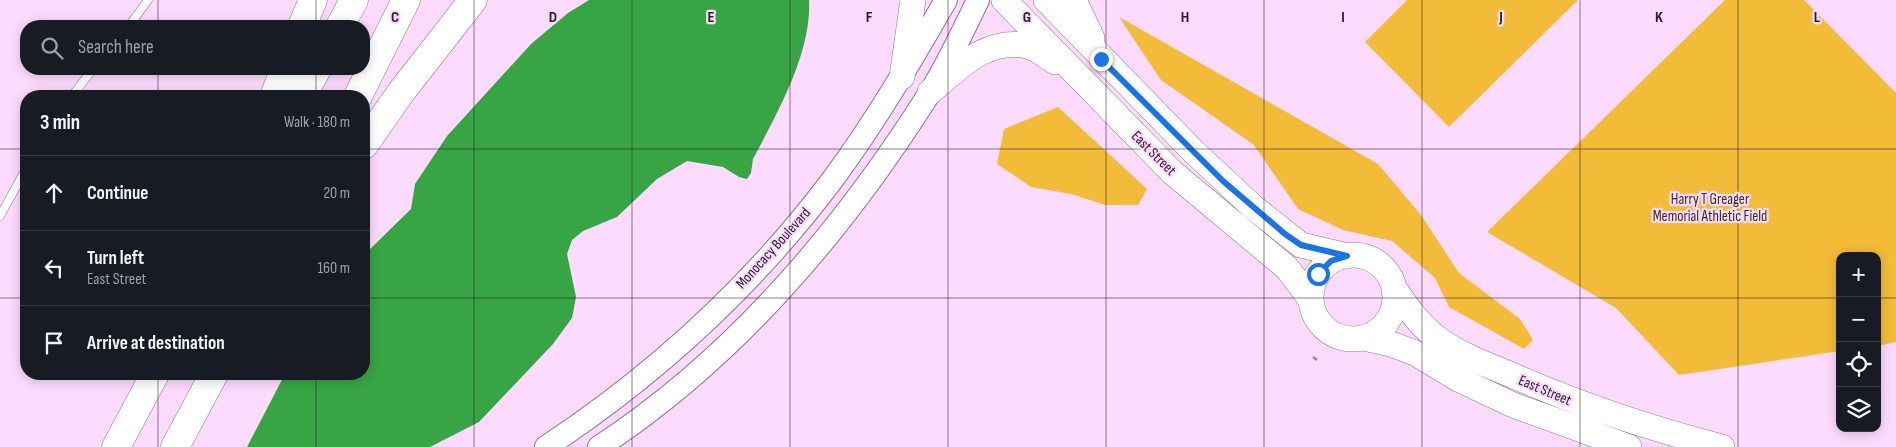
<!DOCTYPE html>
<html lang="en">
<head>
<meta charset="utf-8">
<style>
  :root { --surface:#171b24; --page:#20242c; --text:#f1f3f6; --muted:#9ea1a6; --line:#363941 }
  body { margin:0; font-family:"Sofia Sans Condensed",sans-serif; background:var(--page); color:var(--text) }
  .controls { position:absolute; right:15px; bottom:15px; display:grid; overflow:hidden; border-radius:10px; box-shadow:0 2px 12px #0003 }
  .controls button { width:45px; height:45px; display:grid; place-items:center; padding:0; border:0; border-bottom:1px solid var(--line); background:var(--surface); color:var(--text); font:25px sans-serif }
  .stop { position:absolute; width:15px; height:15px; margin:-11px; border:4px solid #1a73e8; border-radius:50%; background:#fff }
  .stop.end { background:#1a73e8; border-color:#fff; box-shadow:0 1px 5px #0008 }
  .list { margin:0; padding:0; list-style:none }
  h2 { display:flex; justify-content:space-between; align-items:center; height:65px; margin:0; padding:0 20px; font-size:21px }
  h2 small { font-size:16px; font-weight:400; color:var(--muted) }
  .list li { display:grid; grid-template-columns:32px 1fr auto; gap:15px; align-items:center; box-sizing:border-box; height:75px; padding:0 20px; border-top:1px solid var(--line) }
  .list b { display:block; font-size:19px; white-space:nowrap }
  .list p { margin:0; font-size:16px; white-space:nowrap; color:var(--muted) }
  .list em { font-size:16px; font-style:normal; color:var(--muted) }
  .icon { flex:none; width:28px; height:28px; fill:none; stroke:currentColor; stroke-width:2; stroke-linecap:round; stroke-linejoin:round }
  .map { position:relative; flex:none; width:1896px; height:447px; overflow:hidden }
  .search { position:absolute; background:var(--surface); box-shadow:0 2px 12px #0003; left:20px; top:20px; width:350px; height:55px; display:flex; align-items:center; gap:12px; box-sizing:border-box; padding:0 18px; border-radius:20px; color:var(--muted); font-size:19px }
  .panel { position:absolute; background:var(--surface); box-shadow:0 2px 12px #0003; left:20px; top:90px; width:350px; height:290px; border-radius:20px }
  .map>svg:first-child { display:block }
  .green { fill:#f2bc38 }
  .water { fill:#38a544 }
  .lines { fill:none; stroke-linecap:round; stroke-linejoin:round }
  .service-casing { stroke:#907291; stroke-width:9 }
  .secondary-casing { stroke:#907291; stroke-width:24 }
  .primary-casing { stroke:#907291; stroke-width:26 }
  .motorway-casing { stroke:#907291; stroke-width:29 }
  .path { stroke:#9d859d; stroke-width:2.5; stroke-dasharray:5 2.5; stroke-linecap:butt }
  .service { stroke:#fff; stroke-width:8 }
  .secondary { stroke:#fff; stroke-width:22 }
  .primary { stroke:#fff; stroke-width:25 }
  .motorway { stroke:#fff; stroke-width:28 }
  .route { stroke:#1a73e8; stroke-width:6 }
  .grid { fill:none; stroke:#291d29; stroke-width:1; stroke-opacity:0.55 }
  .labels { text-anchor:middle; stroke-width:4.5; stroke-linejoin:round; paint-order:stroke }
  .street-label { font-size:15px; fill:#291d29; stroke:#fddbfe }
  .park-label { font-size:15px; fill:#382e17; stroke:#fddbfe }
  .grid-label { font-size:16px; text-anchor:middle; font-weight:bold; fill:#291d29; stroke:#fddbfe; stroke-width:4.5; stroke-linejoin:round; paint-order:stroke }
</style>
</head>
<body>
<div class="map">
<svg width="1896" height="447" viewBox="0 0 1896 447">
  <rect width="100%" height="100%" fill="#fddbfe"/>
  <path class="green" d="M1407,0H1578L1449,127L1365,42Z
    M1725,0H1804L1896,93V342L1877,346V256H1840V351L1679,375L1616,308L1487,232Z
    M1119,17L1378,164L1421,215L1459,273L1520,319L1533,340L1524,349L1449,307L1435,278L1392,241L1343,230L1298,209L1254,145L1161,80Z
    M1058,107L1147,189L1138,205H1105L1071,194L1031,187L997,164L1004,129Z"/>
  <path class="water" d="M589,0H809C812,52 777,114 753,159L751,173L747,179L739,177L723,167L687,161L657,179L617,217L583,231L572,240L567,254L576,297L572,318L553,344L479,422L430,447H247L285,374H364V255L411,209L415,184L447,136L531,44L568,13Z"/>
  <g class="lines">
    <defs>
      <path id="service" d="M129,26L148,0
        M72,96L93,69
        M0,216L26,169"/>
      <path id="secondary" d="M546,447C655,375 754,284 833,179C875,122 911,61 946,0
        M599,447C735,358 843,230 929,94C948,64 963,31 978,0"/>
      <path id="primary" d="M1004,0L1173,173L1287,268L1311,300
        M1046,0L1193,151L1253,207L1301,245L1347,256
        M1074,0L1092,38
        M902,77L913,0
        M930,92C959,68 986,37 1028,46C1037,49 1047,57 1055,62
        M1311 297a42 42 0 1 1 84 0a42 42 0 1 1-84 0Z
        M1394,288C1406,305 1417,322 1433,335C1454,352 1482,363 1507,373C1577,404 1648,428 1722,447
        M1364,338L1391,344L1415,353L1460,380L1513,405L1629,447"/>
      <path id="motorway" d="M302,26L313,0
        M340,26L354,0
        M274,96L285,69
        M302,96L317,69
        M358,96L406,0
        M364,145L402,91L473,0
        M116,447L155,374
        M175,447L214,374"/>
    </defs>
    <use href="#service" class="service-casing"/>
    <use href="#secondary" class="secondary-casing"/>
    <use href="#primary" class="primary-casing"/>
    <use href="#motorway" class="motorway-casing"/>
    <path class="path" d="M1313,357L1317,360"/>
    <use href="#service" class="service"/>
    <use href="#secondary" class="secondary"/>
    <use href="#primary" class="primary"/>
    <use href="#motorway" class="motorway"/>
  </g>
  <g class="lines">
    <path class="route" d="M1101,59L1223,181L1285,234L1301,245L1347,256L1331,261L1318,274"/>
  </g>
  <path class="grid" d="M158,0V26M316,0V26M474,0V447M632,0V447M790,0V447M948,0V447M1106,0V447M1264,0V447M1422,0V447M1580,0V447M1738,0V447M158,69V96M316,69V96M0,149H26M364,149H1896M0,298H26M364,298H1840M1877,298H1896M158,374V447M316,374V447"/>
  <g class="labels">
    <g class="street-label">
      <text transform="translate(1154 153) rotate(45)" y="5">East Street</text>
      <text transform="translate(773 248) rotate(-48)" y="5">Monocacy Boulevard</text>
      <text transform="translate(1545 390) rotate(23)" y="5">East Street</text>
    </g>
    <g class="park-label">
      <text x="1710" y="204">Harry T Greager<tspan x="1710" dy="17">Memorial Athletic Field</tspan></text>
    </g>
  </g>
  <g class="grid-label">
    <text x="395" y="22">C</text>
    <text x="553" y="22">D</text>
    <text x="711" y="22">E</text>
    <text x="869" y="22">F</text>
    <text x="1027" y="22">G</text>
    <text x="1185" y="22">H</text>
    <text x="1343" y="22">I</text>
    <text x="1501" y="22">J</text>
    <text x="1659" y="22">K</text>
    <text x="1817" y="22">L</text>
  </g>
</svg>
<div class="controls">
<button>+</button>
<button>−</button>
<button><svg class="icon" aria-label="locate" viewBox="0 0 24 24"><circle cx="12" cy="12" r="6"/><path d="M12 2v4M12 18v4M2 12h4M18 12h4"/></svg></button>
<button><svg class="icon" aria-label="layers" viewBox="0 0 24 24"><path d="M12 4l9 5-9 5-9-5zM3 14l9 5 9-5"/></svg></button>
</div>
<div class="stop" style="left:1318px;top:274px"></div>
<div class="stop end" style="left:1101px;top:59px"></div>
<div class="search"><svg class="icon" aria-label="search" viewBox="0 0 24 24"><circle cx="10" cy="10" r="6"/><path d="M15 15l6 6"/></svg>Search here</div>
<section class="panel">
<h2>3 min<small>Walk · 180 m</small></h2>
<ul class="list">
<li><svg class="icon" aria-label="ahead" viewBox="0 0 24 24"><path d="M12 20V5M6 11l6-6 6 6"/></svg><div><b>Continue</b></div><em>20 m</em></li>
<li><svg class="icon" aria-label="left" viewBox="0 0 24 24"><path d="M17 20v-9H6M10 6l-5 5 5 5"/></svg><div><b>Turn left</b><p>East Street</p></div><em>160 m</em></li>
<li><svg class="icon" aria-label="arrive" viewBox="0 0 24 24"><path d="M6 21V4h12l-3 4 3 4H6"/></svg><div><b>Arrive at destination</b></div></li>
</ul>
</section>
</div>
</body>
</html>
